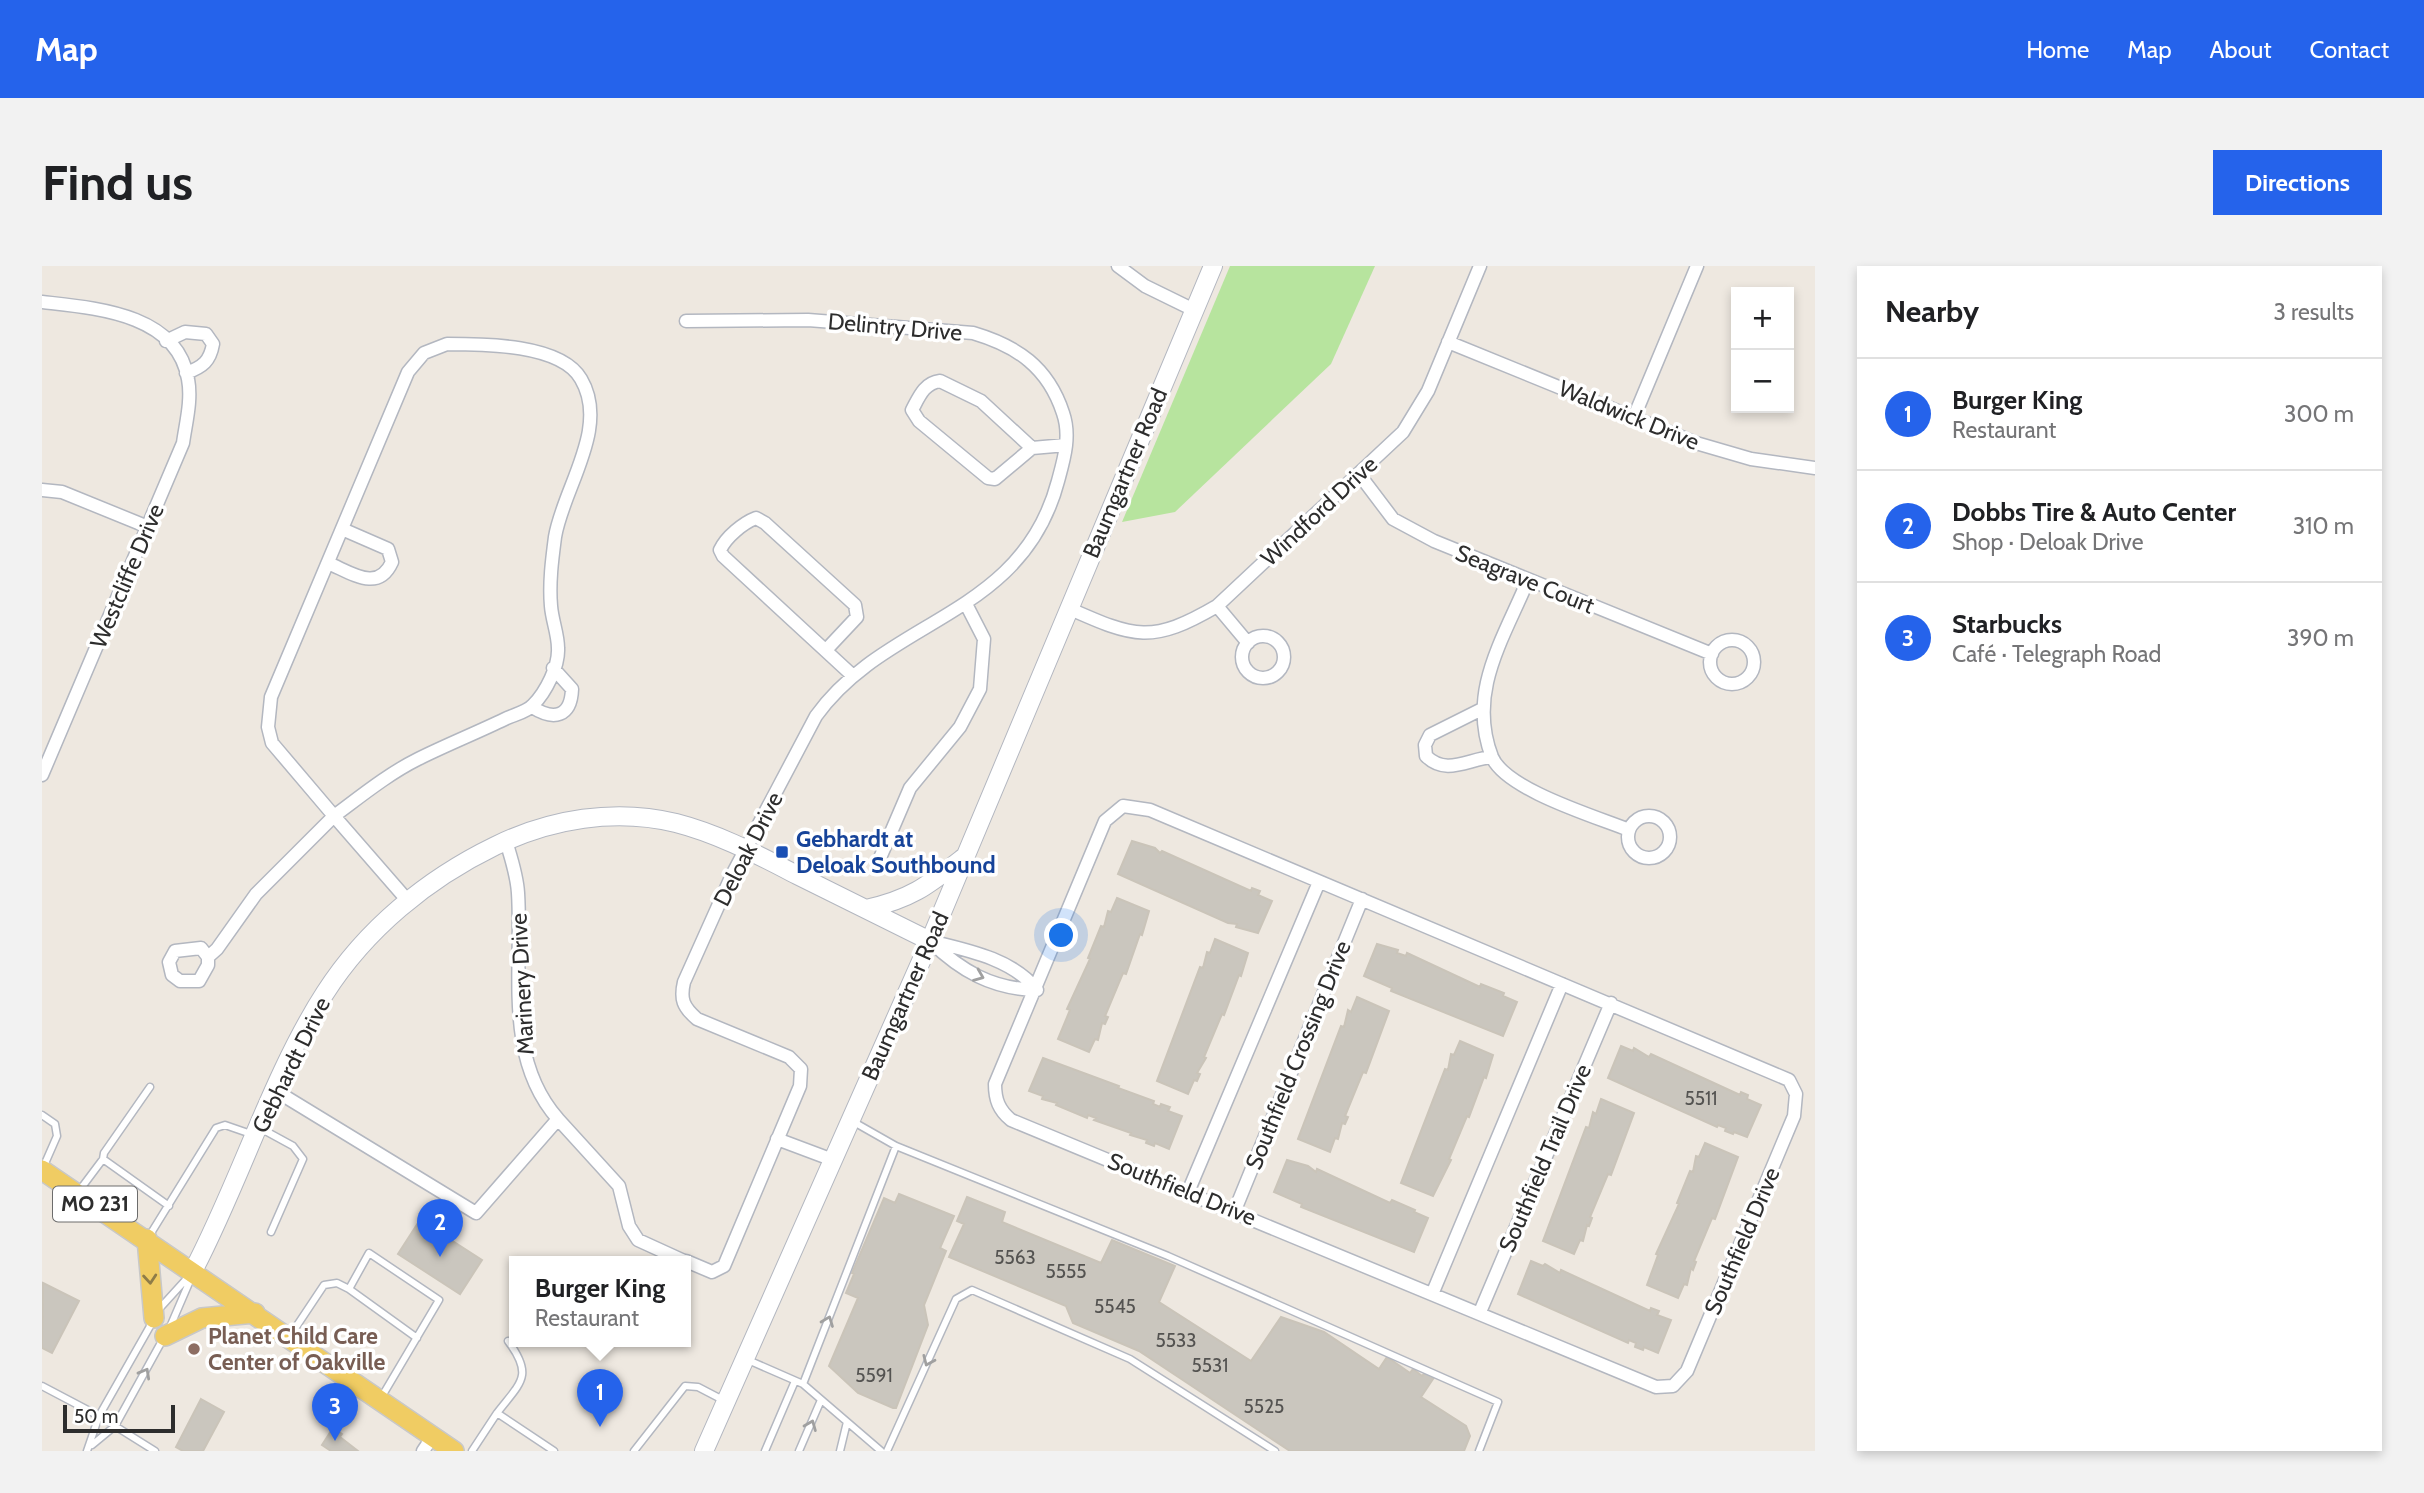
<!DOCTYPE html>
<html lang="en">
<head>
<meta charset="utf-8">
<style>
  :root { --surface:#fff; --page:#f2f2f2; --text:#202124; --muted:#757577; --line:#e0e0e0; --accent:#2563eb }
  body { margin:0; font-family:Cabin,sans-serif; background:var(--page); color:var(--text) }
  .controls { position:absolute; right:21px; top:21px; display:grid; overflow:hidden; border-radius:0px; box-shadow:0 4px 10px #0003 }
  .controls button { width:63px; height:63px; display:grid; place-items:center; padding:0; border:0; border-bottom:2px solid var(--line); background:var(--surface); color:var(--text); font:35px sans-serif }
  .scale { position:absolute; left:21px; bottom:18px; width:112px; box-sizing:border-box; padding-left:7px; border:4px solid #2d2d2d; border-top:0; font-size:19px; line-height:24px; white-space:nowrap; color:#2d2d2d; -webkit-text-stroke:5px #fff; paint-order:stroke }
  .you { position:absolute; left:1020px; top:670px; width:24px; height:24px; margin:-18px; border:5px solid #fff; border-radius:50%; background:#1a73e8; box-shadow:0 0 0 10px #1a73e833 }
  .badge { display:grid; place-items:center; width:46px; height:46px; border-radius:50%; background:var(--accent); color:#fff; font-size:23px; font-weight:700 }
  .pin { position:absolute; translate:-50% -58px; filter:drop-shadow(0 2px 4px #0008) }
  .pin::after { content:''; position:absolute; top:37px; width:24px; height:21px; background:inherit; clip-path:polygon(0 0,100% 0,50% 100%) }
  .popup { position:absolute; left:467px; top:990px; width:182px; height:91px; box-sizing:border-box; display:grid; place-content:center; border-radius:0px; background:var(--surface); filter:drop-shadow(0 2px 5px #0005); font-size:23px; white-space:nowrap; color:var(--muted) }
  .popup b { font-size:26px; color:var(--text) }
  .popup::after { content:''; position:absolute; left:50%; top:100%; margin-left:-14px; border:14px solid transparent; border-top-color:var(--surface) }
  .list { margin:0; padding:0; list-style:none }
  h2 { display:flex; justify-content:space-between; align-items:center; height:91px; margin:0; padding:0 28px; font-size:30px }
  h2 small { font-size:23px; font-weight:400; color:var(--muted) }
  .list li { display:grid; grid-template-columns:46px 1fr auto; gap:21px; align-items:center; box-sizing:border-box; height:112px; padding:0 28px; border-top:2px solid var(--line) }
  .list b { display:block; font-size:26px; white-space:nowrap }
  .list p { margin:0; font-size:23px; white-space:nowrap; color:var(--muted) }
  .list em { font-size:23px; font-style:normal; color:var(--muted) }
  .map { position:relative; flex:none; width:1773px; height:1185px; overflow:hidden; border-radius:0px }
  header { display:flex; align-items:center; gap:42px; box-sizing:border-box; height:98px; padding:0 35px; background:var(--accent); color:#fff }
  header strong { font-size:33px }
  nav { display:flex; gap:38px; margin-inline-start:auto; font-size:24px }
  .intro { display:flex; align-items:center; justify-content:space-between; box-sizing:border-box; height:168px; padding:0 42px }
  h1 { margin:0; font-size:49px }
  .button { padding:18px 32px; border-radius:0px; background:var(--accent); color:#fff; font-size:24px; font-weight:700 }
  main { display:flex; gap:42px; padding:0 42px }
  aside { flex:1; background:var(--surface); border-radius:0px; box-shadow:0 4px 10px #0003 }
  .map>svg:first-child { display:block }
  .green { fill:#b7e49e }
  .building { fill:#cac6be; stroke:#cac4b9; stroke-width:2 }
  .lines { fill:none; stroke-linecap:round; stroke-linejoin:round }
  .lane-casing { stroke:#b3b7c0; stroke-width:9 }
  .street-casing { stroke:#b3b7c0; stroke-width:15 }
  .secondary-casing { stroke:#b3b7c0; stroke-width:20 }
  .primary-casing { stroke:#c8c8c8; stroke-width:22 }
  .lane { stroke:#fff; stroke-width:6 }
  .street { stroke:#fff; stroke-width:12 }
  .secondary { stroke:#fff; stroke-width:18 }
  .primary { stroke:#f0cc63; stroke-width:19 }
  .oneway { stroke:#a0a0a0 }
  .oneway2 { stroke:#8e7c48 }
  .transit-dot { fill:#1a4fb4; stroke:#fff; stroke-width:2.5 }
  .education-dot { fill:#8d6e63; stroke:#fff; stroke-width:2.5 }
  .labels { text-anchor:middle; stroke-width:7; stroke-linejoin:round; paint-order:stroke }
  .number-label { font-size:19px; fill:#545351 }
  .shield { fill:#fff; stroke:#6c6c6c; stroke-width:2 }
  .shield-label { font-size:21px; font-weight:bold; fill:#2d2d2d }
  .street-label { font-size:23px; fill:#2d2d2d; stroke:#fff }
  .transit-label { font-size:23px; font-weight:bold; fill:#164399; stroke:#fff; text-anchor:start }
  .education-label { font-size:23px; font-weight:bold; fill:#785e54; stroke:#fff; text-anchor:start }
</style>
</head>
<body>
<header>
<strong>Map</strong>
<nav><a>Home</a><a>Map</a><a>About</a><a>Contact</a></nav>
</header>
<div class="intro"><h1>Find us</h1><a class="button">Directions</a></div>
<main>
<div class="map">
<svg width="1773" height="1185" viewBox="0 0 1773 1185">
  <rect width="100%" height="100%" fill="#eee8e0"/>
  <path class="green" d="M1188,0H1333L1289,98L1133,246L1080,256Z"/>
  <path class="building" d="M1090,575L1113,582L1118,587L1120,585L1209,625L1210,622L1218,625L1216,629L1230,635L1216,667L1194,661L1195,658L1186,657L1076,608Z
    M1075,632L1107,645L1100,669L1098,668L1084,708L1081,707L1063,750L1066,751L1063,758L1060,757L1056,774L1053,773L1047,786L1016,773L1028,744L1025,743L1048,693L1046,692L1059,660L1062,661L1066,645L1069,646Z
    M1173,673L1206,687L1199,710L1197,709L1182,749L1180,748L1162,791L1164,792L1155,807L1158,808L1155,815L1152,814L1146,828L1115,815L1158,701L1161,702L1165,686L1168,687Z
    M1335,678L1356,684L1355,687L1364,690L1365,687L1438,721L1439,718L1462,727L1461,730L1475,736L1461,770L1349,725L1350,722L1322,710Z
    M1315,731L1347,745L1324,807L1321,806L1303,850L1306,851L1303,858L1300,857L1296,873L1293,872L1288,886L1256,873L1299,760L1302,761L1306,744L1309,746Z
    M1418,775L1451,789L1444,812L1442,811L1427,851L1425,850L1407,893L1409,894L1391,930L1359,917L1403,803L1406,804L1409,788L1412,789Z
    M1579,780L1591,785L1592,782L1607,791L1609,788L1698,829L1699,826L1706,829L1705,833L1719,839L1705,871L1692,866L1691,868L1683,865L1684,862L1676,859L1675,861L1566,812Z
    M1001,792L1077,820L1076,822L1112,835L1111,838L1118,841L1119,838L1128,841L1126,845L1140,850L1127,883L1113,877L1112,880L1104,877L1105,874L1088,869L1089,867L1052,854L1054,852L1046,849L1045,852L1014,839L1015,837L1000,833L1001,830L987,825Z
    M1559,833L1592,847L1569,909L1566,908L1548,951L1550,952L1547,960L1545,959L1541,975L1538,974L1532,988L1501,975L1544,861L1547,862L1551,846L1554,848Z
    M1663,877L1696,891L1673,953L1670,952L1652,995L1654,996L1651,1004L1649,1002L1645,1019L1642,1018L1636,1032L1605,1019L1616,989L1614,988L1637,938L1635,937L1648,905L1651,906L1654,890L1657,891Z
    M1245,894L1266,900L1274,906L1275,903L1348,937L1350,934L1373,944L1372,946L1386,952L1372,986L1259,941L1260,938L1232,926Z
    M857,928L912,950L898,982L904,985L882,1039L886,1059L854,1142H851L816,1127L787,1100L816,1032L804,1027L812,1008L810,1007L842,932L853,937Z
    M925,931L963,946L960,956L1059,997L1070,974L1133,1000L1117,1036L1209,1095L1239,1051L1282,1066L1337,1103L1345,1091L1368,1107L1371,1103L1380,1110L1384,1106L1393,1110L1379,1131L1424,1160L1428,1170L1422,1185H1248L1097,1085L1031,1057L1024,1040L907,991L922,958L915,955Z
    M378,954L440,994L418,1028L356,988Z
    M1489,995L1501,1000L1503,998L1518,1007L1519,1004L1608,1045L1609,1042L1617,1045L1615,1049L1629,1054L1616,1087L1602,1081L1601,1084L1593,1081L1594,1077L1587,1074L1586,1077L1476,1028Z
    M1,1017L37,1035L10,1087L0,1082Z
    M159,1133L182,1146L161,1185H141L134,1181Z
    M291,1162L300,1168L298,1171L316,1185H289L280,1179Z"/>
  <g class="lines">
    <defs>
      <path id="lane" d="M108,821L62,887L61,893L127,940
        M0,849L13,858L15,870L1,902
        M810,855L854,880L1126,990L1456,1136L1437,1185
        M218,862L251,880L261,893L229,966
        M37,925L61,893
        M106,972L174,862L183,859L209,868
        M307,1023L375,1072
        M118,1042L148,1009
        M128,1061L150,1010
        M248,1070L282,1019L295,1017L307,1023L327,987L397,1034L339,1132
        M706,1094L761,1118L839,1185
        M761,1118L854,880
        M0,1120L57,1150L113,1185
        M455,1147C479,1116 492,1110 466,1075
        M50,1179L73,1160L121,1073
        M45,1185L57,1150L111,1055
        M430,1185L455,1147L512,1185
        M592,1185L643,1120L656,1121L681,1134
        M723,1185L753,1115
        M757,1185L779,1134
        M798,1185L805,1156
        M845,1185L914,1033L930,1024L1088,1093L1233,1185"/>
      <path id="street" d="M1076,0L1103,20L1152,44
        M0,36C52,42 135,47 146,113C150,134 144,156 141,177L0,509
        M124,75L143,66L164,68L171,78C168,95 161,101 144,107
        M1406,76L1654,177L1709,193L1773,202
        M405,78C442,78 519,78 539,113C568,162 521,222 513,271C510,294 507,317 509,340C510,354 516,368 516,382C517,400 504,426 491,439C485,446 471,449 463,453C434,467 404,479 376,493C346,508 319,530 292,550L230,477L226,461L229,431L366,106L382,87Z
        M1592,151L1655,0
        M990,182L953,213L946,212L877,155L870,144C877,131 882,117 898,115L939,135L990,182L1024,179
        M1317,208L1351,253L1392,275L1670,388
        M0,224L20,226L106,261
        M286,297C310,307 336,327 350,296L346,283L300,263
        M1486,314C1461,374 1425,426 1450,491C1464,524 1555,551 1587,564
        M1175,340L1206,377
        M1026,342C1093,372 1110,378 1175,340L1361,166L1386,125L1438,0
        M1200 391a21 21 0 1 1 42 0a21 21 0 1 1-42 0Z
        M1668 396a22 22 0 1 1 44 0a22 22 0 1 1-44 0Z
        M784,384L815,351L813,339L723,257L714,252C701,257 684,271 678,284L681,290L810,409
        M490,441C512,455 529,451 530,423L511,402
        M1440,443L1388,469L1383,479L1384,490C1404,510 1426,493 1450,491
        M1081,540L1108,544L1747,814L1754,828L1752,850L1645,1105L1631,1120L1614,1121L969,854C957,844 953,834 953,818L1063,555Z
        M1586 571a21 21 0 1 1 42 0a21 21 0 1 1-42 0Z
        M464,575C469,592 475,609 476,627C481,703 461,791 516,853
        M838,592L868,522L918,461L938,423L942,373L924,338
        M888,675C919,705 950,723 995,724
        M888,675C925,684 971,693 995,724
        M166,691V699L157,715H138L130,709L127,696L133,685L159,682L166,691L175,683L214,628L292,550L366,635
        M234,825L434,947L516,853L577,920L587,960L596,974L642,995
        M735,873L791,894
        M1146,926L1277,616
        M1193,944L1320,633
        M644,995L670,1006L682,1000L758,820L759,803L747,791L655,753C641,741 638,733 642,716L690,609L774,450C845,351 980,352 1016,215C1022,193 1029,170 1021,147C1006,101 975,80 931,67L766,54L644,55
        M1391,1026L1520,718
        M1438,1046L1569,737
        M381,1185L391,1170"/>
      <path id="secondary" d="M824,643C869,633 885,620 921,592
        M151,1005C198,916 230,809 283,727C324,663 385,613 453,580C508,553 573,542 634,557C677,568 716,589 755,609C799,631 844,653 888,675
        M662,1185L888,675L1171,0"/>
      <path id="primary" d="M0,904L412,1185
        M105,973L112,1052
        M123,1070L160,1052L213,1047"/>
    </defs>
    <use href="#lane" class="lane-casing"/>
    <use href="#street" class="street-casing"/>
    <use href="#secondary" class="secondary-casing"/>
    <use href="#primary" class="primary-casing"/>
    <use href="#lane" class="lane"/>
    <use href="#street" class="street"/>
    <use href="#secondary" class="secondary"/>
    <use href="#primary" class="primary"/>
  </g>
  <defs><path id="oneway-chevron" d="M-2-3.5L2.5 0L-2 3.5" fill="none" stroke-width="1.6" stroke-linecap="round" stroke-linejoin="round" transform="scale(1.75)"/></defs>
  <g class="oneway">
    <use href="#oneway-chevron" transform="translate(937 710) rotate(22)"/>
    <use href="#oneway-chevron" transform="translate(786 1055) rotate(-69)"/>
    <use href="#oneway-chevron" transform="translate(886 1095) rotate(114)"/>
    <use href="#oneway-chevron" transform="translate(103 1107) rotate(-61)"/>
    <use href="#oneway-chevron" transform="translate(769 1159) rotate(-68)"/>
  </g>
  <use class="oneway2" href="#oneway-chevron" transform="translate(108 1013) rotate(85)"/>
  <rect class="transit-dot" x="733" y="579" width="14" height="14" rx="3.5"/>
  <circle class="education-dot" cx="152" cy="1083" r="7"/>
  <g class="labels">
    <g class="number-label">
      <text x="1659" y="839">5511</text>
      <text x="973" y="998">5563</text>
      <text x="1024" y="1012">5555</text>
      <text x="1073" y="1047">5545</text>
      <text x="1134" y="1081">5533</text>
      <text x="1168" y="1106">5531</text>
      <text x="832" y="1116">5591</text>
      <text x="1222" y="1147">5525</text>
    </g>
    <rect class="shield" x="11" y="920.5" width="84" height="35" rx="5"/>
    <g class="shield-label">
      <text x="53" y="945">MO 231</text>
    </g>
    <g class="street-label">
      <text transform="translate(853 61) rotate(5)" y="8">Delintry Drive</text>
      <text transform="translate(1587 149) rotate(22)" y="8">Waldwick Drive</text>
      <text transform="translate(1083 207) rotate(-67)" y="8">Baumgartner Road</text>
      <text transform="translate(1277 245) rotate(-43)" y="8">Windford Drive</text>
      <text transform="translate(85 310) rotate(-67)" y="8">Westcliffe Drive</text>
      <text transform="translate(1483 313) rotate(22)" y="8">Seagrave Court</text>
      <text transform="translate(706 583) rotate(-63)" y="8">Deloak Drive</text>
      <text transform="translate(480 718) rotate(-93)" y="8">Marinery Drive</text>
      <text transform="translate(863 730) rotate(-66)" y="8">Baumgartner Road</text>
      <text transform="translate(1256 789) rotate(-68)" y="8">Southfield Crossing Drive</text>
      <text transform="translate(249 799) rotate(-64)" y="8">Gebhardt Drive</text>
      <text transform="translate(1503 892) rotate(-67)" y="8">Southfield Trail Drive</text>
      <text transform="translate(1140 923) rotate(22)" y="8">Southfield Drive</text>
      <text transform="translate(1700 975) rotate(-67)" y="8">Southfield Drive</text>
    </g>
    <g class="transit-label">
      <text x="754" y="581">Gebhardt at<tspan x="754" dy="26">Deloak Southbound</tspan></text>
    </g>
    <g class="education-label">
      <text x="166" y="1078">Planet Child Care<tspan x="166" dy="26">Center of Oakville</tspan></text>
    </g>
  </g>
</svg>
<div class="controls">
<button>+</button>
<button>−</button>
</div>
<div class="scale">50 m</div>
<div class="you"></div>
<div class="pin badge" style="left:558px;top:1161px">1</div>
<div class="popup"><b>Burger King</b>Restaurant</div>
<div class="pin badge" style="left:398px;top:991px">2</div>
<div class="pin badge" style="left:293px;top:1175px">3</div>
</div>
<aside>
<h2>Nearby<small>3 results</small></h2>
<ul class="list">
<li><span class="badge">1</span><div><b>Burger King</b><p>Restaurant</p></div><em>300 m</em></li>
<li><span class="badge">2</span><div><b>Dobbs Tire &amp; Auto Center</b><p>Shop · Deloak Drive</p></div><em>310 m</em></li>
<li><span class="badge">3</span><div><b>Starbucks</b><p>Café · Telegraph Road</p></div><em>390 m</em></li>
</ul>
</aside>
</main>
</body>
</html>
